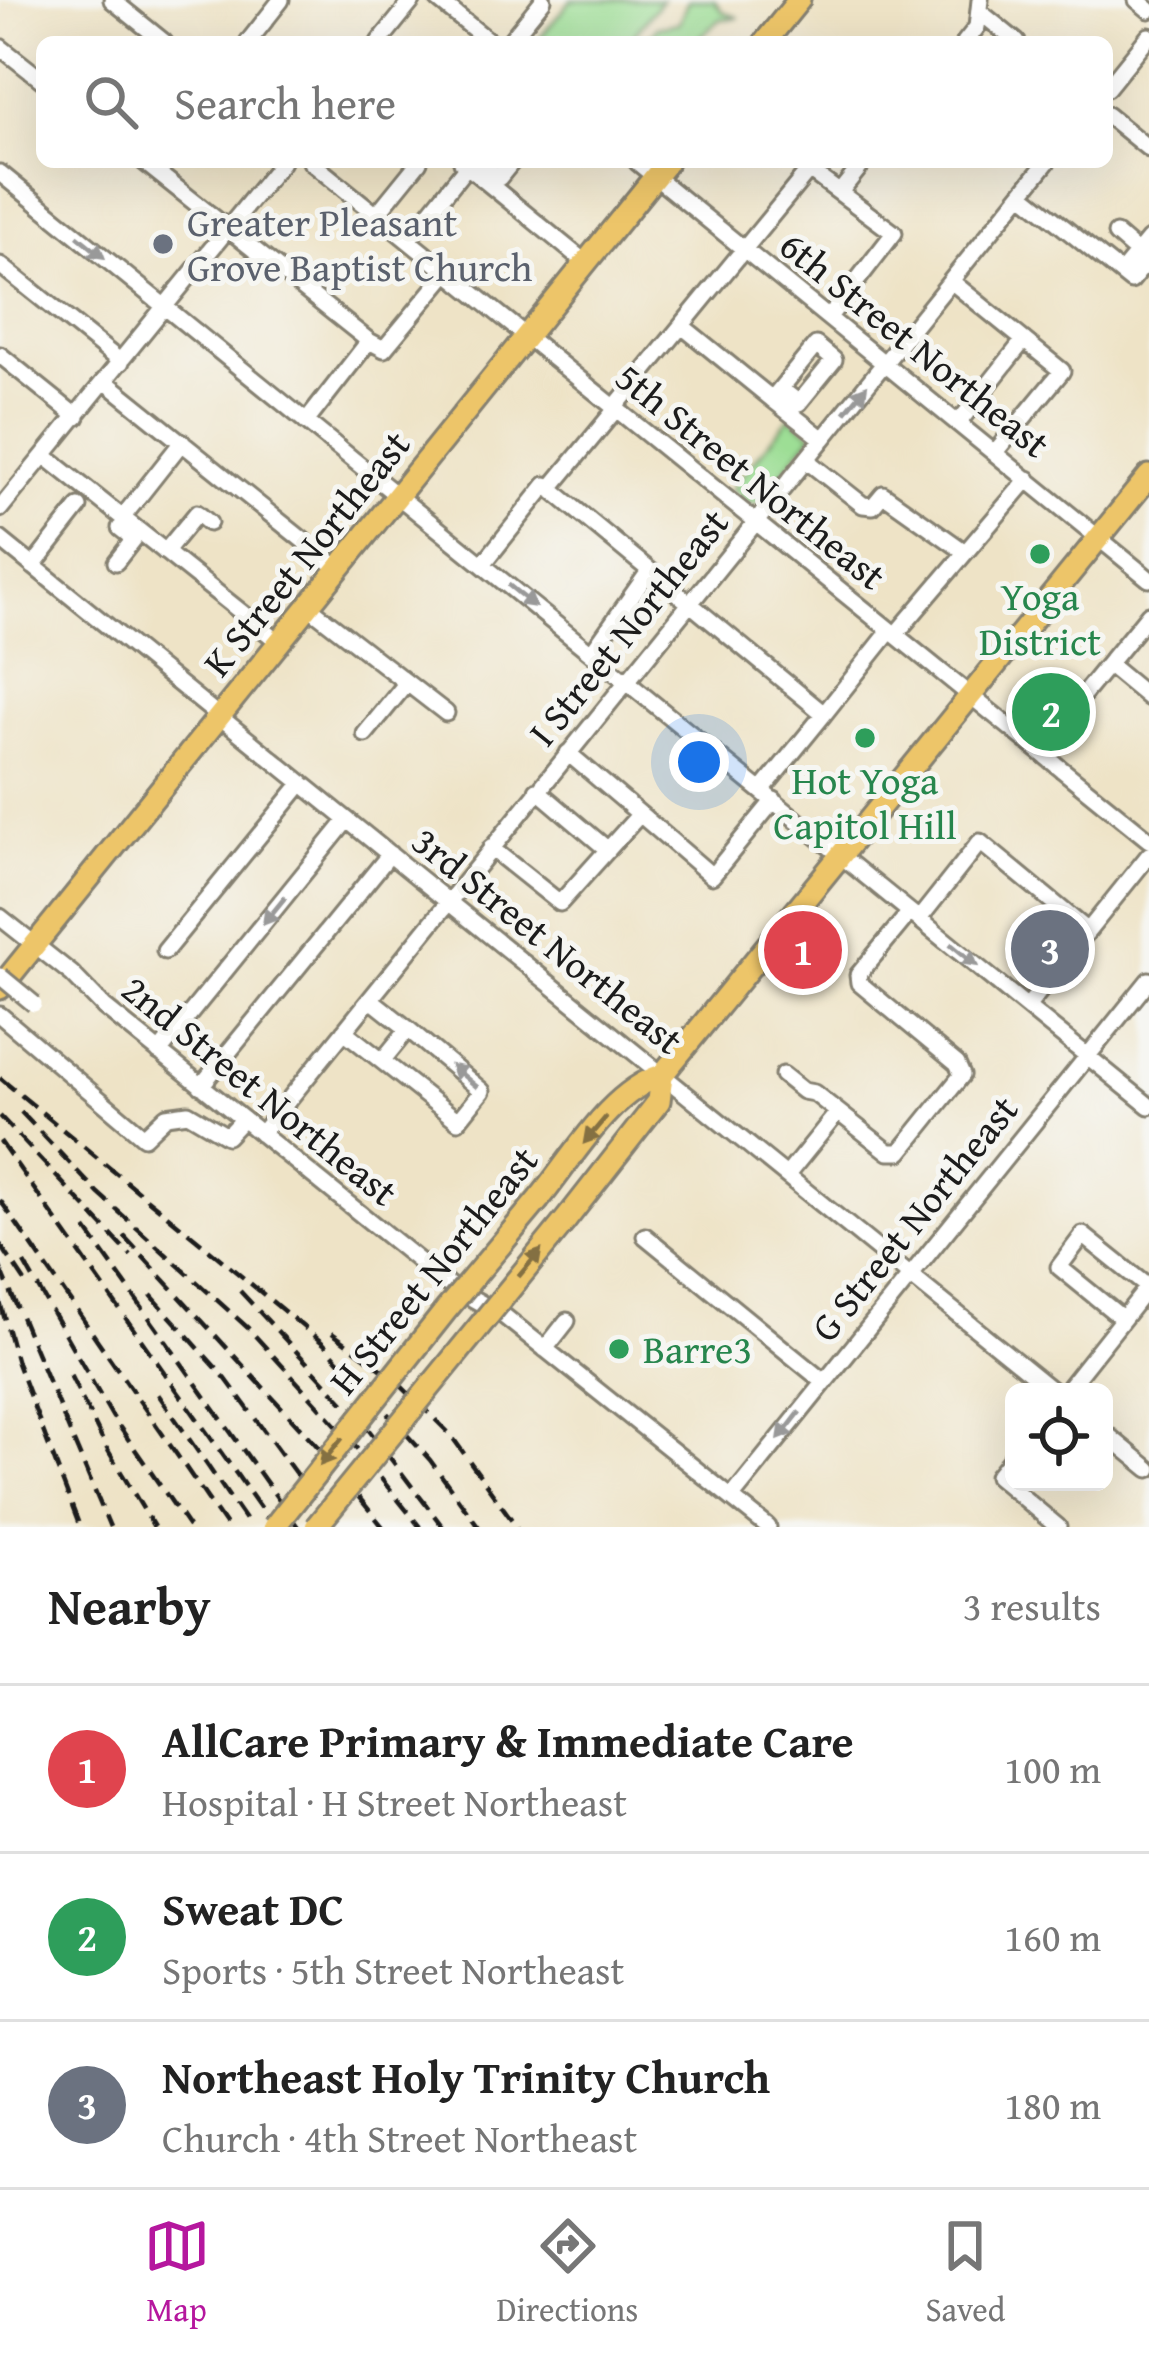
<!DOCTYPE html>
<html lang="en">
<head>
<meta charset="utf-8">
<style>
  :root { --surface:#fff; --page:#f2f2f2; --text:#222; --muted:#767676; --line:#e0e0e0; --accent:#b5179e }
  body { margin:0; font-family:"Gentium Book Plus",serif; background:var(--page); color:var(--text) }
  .controls { position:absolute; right:36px; bottom:36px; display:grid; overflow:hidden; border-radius:18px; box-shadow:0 12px 48px #0002 }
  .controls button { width:108px; height:108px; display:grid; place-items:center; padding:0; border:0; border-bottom:3px solid var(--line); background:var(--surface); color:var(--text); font:60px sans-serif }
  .you { position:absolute; left:699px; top:762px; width:42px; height:42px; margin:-30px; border:9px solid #fff; border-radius:50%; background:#1a73e8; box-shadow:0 0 0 18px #1a73e833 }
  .badge { display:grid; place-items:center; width:78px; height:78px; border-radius:50%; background:var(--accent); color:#fff; font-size:39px; font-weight:700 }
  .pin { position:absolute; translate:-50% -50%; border:6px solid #fff; box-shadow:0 3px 12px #0006 }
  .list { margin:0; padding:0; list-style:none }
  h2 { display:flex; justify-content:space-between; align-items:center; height:156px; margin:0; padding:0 48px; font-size:51px }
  h2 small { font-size:39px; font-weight:400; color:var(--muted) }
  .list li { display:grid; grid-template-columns:78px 1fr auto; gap:36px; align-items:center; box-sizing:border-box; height:168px; padding:0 48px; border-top:3px solid var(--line) }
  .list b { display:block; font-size:45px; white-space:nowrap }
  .list p { margin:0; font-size:39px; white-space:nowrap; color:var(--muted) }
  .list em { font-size:39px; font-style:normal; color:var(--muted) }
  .icon { flex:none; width:66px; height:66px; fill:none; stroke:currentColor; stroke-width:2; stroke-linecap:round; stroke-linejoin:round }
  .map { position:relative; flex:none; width:1149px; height:1527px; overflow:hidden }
  .search { position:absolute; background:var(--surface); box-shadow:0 12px 48px #0002; left:36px; right:36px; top:36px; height:132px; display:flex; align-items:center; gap:30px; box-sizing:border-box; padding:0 42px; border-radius:18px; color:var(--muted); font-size:45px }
  .sheet { height:660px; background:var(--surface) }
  nav { display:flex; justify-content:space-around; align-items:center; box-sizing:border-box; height:168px; border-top:3px solid var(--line); background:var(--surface); font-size:33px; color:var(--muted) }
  nav a { display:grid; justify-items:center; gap:6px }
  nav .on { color:var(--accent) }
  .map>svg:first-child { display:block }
  .green { fill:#9dde95; stroke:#5c7d58; stroke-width:3 }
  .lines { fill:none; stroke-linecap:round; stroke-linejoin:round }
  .minor-casing { stroke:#858071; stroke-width:21 }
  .major-casing { stroke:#858071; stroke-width:27 }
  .minor { stroke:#fff; stroke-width:15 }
  .major { stroke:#edc569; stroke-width:21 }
  .rail { stroke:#1c1c1c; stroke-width:4.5; stroke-dasharray:18 9; stroke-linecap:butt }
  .minor-bridge-casing { stroke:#858071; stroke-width:21; stroke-linecap:butt }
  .major-bridge-casing { stroke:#858071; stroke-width:27; stroke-linecap:butt }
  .minor-bridge { stroke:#fff; stroke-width:15 }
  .major-bridge { stroke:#edc569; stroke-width:21 }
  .oneway { fill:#999 }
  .oneway2 { fill:#847042 }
  .worship-dot { fill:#6b7280; stroke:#f6f6f2; stroke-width:4.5 }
  .leisure-dot { fill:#2e9e5b; stroke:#f6f6f2; stroke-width:4.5 }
  .labels { text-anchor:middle; stroke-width:10; stroke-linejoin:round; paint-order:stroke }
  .worship-label { font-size:39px; fill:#5b616d; stroke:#f6f6f2; text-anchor:start }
  .street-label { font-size:39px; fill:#1c1c1c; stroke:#f6f6f2 }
  .leisure-label { font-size:39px; fill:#27864d; stroke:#f6f6f2 }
</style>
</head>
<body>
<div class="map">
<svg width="1149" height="1527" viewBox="0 0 1149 1527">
  <rect width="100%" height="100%" fill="#f6f6f2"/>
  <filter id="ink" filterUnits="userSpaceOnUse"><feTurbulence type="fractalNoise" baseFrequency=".00833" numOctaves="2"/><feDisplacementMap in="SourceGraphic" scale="24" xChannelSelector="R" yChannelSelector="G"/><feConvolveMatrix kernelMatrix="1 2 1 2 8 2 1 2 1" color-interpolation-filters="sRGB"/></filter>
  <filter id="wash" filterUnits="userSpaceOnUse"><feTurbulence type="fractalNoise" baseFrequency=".004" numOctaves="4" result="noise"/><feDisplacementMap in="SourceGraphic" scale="48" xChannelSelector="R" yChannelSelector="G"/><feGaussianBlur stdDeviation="2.7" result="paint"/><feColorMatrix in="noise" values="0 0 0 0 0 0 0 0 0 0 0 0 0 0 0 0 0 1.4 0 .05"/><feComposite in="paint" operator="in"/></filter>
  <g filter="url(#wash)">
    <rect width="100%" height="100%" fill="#eee3c6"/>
    <path class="green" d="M571,0H662L628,42H543L539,39Z
      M688,0H714L722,11L739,18L721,19L694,42H653L650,37L657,27L679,23Z
      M790,417L813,434L758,503L750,504L731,489Z"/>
  </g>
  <g filter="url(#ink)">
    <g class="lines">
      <defs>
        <path id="minor" d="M112,0L164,42
          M438,0L490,42
          M1137,0L1149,10
          M980,12L1017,42
          M248,42L281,0
          M379,42L413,0
          M509,42L543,0
          M965,42L977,27L980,0
          M0,47L42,80
          M1107,88L1149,36
          M1107,115L1149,149
          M144,162L369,341
          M311,162L1149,840
          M480,162L499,178L512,162
          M637,162L1149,579
          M467,166L586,263
          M0,173L1149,1106
          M840,192L864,162
          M1022,194L1121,273L1149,239
          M376,215L419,162
          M1116,234L1138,253
          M408,240L467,166L462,162
          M0,265L121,362
          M1121,273L1131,281L1149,259
          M951,281L1062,371L996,451
          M682,326L772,399
          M0,355L77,417
          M106,382L340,570
          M781,389L799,403L834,360L816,345L772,399L823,439
          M614,408L809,170L894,233L829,317
          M306,422L369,341L384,349L448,272
          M959,422L1024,340
          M45,456L280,643
          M806,460L863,505L873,506L883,494L965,552
          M550,489L616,409
          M0,509L282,162
          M122,518L182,442
          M0,539L1054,1392
          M165,552L197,513L209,523
          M116,562L134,539L120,528
          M483,564L546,485L824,714L762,790
          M33,566L79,507
          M309,607L446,713
          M895,635L1028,479
          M592,652L645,577
          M1109,665L1149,698
          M824,714L890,631
          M365,734L405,685
          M1038,750L1149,614
          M568,753L640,814
          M537,790L608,850
          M491,848L560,903L640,814L712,876L774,800
          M0,917L72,974L104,1007L450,1286L504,1316L768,1527
          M919,919L980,842L1088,931
          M165,951L302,783
          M1027,1007L1149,855
          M0,1015L144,1137L166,1116L188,1113L227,1136L243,1119
          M344,1031L382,1061L408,1029L370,999
          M159,1052L347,820
          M382,1061L458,1121L482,1091L408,1029
          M783,1075L803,1091L814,1093L889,1152H900L962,1075L957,1064L859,983L858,975L910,912
          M201,1086L390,854
          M261,1134L1047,162
          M787,1175L838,1112
          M645,1236L824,1382
          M1123,1319L1059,1267L1083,1235L1149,1288
          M545,1349L567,1321
          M1065,1392L1149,1286
          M1104,1432L1149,1469
          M1014,1455L997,1476L1058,1527
          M732,1497L1149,980"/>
        <path id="major" d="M765,42L799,0
          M0,988L667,162
          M539,1199C573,1158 609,1092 662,1075
          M565,1221L659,1101L662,1075L1149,476"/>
      </defs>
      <use href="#minor" class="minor-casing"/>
      <use href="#major" class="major-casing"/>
      <use href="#minor" class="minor"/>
      <use href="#major" class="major"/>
      <path class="rail" d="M0,1078L324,1344L430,1460L479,1527
        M21,1112L98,1193L248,1328L350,1440L420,1527
        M0,1116L131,1256
        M0,1141L274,1527
        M0,1200L227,1527
        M86,1229L298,1527
        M124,1236L318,1447L383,1527
        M0,1244L26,1283
        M24,1263L112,1416L189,1527
        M0,1267L110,1527
        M240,1291L365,1425L443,1527
        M151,1295L226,1379L335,1527
        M0,1302L17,1363L80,1527
        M332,1333L392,1377L450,1434L517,1527
        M70,1375L106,1447L154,1527
        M158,1394L250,1527"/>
      <defs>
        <path id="minor-bridge" d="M0,976L34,1004"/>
        <path id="major-bridge" d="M274,1527L446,1310L539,1199
          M316,1527L565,1221"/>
      </defs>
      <use href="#minor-bridge" class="minor-bridge-casing"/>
      <use href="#major-bridge" class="major-bridge-casing"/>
      <use href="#minor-bridge" class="minor-bridge"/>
      <use href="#major-bridge" class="major-bridge"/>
    </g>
    <defs><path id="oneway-solid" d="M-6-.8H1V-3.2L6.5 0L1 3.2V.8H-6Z" transform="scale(3)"/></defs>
    <g class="oneway">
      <use href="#oneway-solid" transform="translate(91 247) rotate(39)"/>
      <use href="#oneway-solid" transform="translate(856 399) rotate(-51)"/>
      <use href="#oneway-solid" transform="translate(522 596) rotate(39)"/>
      <use href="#oneway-solid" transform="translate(274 911) rotate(129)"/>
      <use href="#oneway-solid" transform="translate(964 955) rotate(39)"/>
      <use href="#oneway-solid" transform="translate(464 1076) rotate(-140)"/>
      <use href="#oneway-solid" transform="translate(789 1426) rotate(128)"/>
    </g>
    <g class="oneway2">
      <use href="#oneway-solid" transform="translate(595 1130) rotate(130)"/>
      <use href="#oneway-solid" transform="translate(530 1263) rotate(-50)"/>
      <use href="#oneway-solid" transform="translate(331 1452) rotate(129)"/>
    </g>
  </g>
  <circle class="worship-dot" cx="163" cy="244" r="12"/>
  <g class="leisure-dot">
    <circle cx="1040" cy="554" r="12"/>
    <circle cx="865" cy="738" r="12"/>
    <circle cx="619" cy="1349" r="12"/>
  </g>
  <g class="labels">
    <g class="worship-label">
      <text x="187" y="236">Greater Pleasant<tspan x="187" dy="45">Grove Baptist Church</tspan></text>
    </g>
    <g class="street-label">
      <text transform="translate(915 344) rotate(39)" y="14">6th Street Northeast</text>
      <text transform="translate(751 476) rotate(39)" y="14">5th Street Northeast</text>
      <text transform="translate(306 553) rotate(-51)" y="14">K Street Northeast</text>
      <text transform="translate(628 627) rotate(-51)" y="14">I Street Northeast</text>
      <text transform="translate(548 940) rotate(39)" y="14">3rd Street Northeast</text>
      <text transform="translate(260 1090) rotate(39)" y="14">2nd Street Northeast</text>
      <text transform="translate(914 1218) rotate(-51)" y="14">G Street Northeast</text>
      <text transform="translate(433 1270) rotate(-51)" y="14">H Street Northeast</text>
    </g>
    <g class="leisure-label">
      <text x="1040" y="610">Yoga<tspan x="1040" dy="45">District</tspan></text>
      <text x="865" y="794">Hot Yoga<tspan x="865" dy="45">Capitol Hill</tspan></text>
      <text x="643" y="1363" text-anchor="start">Barre3</text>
    </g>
  </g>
</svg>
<div class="controls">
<button><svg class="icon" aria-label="locate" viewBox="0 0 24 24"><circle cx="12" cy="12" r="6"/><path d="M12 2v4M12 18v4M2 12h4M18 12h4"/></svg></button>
</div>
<div class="you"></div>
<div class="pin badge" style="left:803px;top:950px;background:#e0444e">1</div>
<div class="pin badge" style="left:1051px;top:712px;background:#2e9e5b">2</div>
<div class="pin badge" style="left:1050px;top:949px;background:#6b7280">3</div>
<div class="search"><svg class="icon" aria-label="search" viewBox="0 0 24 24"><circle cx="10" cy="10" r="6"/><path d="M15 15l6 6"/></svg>Search here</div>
</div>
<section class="sheet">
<h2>Nearby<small>3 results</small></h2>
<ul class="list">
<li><span class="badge" style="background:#e0444e">1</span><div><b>AllCare Primary &amp; Immediate Care</b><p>Hospital · H Street Northeast</p></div><em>100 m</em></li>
<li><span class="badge" style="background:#2e9e5b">2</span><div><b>Sweat DC</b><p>Sports · 5th Street Northeast</p></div><em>160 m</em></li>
<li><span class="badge" style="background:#6b7280">3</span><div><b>Northeast Holy Trinity Church</b><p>Church · 4th Street Northeast</p></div><em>180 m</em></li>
</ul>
</section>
<nav>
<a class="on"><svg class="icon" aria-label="map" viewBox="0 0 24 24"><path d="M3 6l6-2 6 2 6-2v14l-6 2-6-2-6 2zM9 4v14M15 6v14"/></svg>Map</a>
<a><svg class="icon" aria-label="directions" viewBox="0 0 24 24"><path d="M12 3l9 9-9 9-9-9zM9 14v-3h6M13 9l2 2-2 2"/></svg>Directions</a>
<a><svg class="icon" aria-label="saved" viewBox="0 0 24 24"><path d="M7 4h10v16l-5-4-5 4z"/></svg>Saved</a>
</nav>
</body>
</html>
